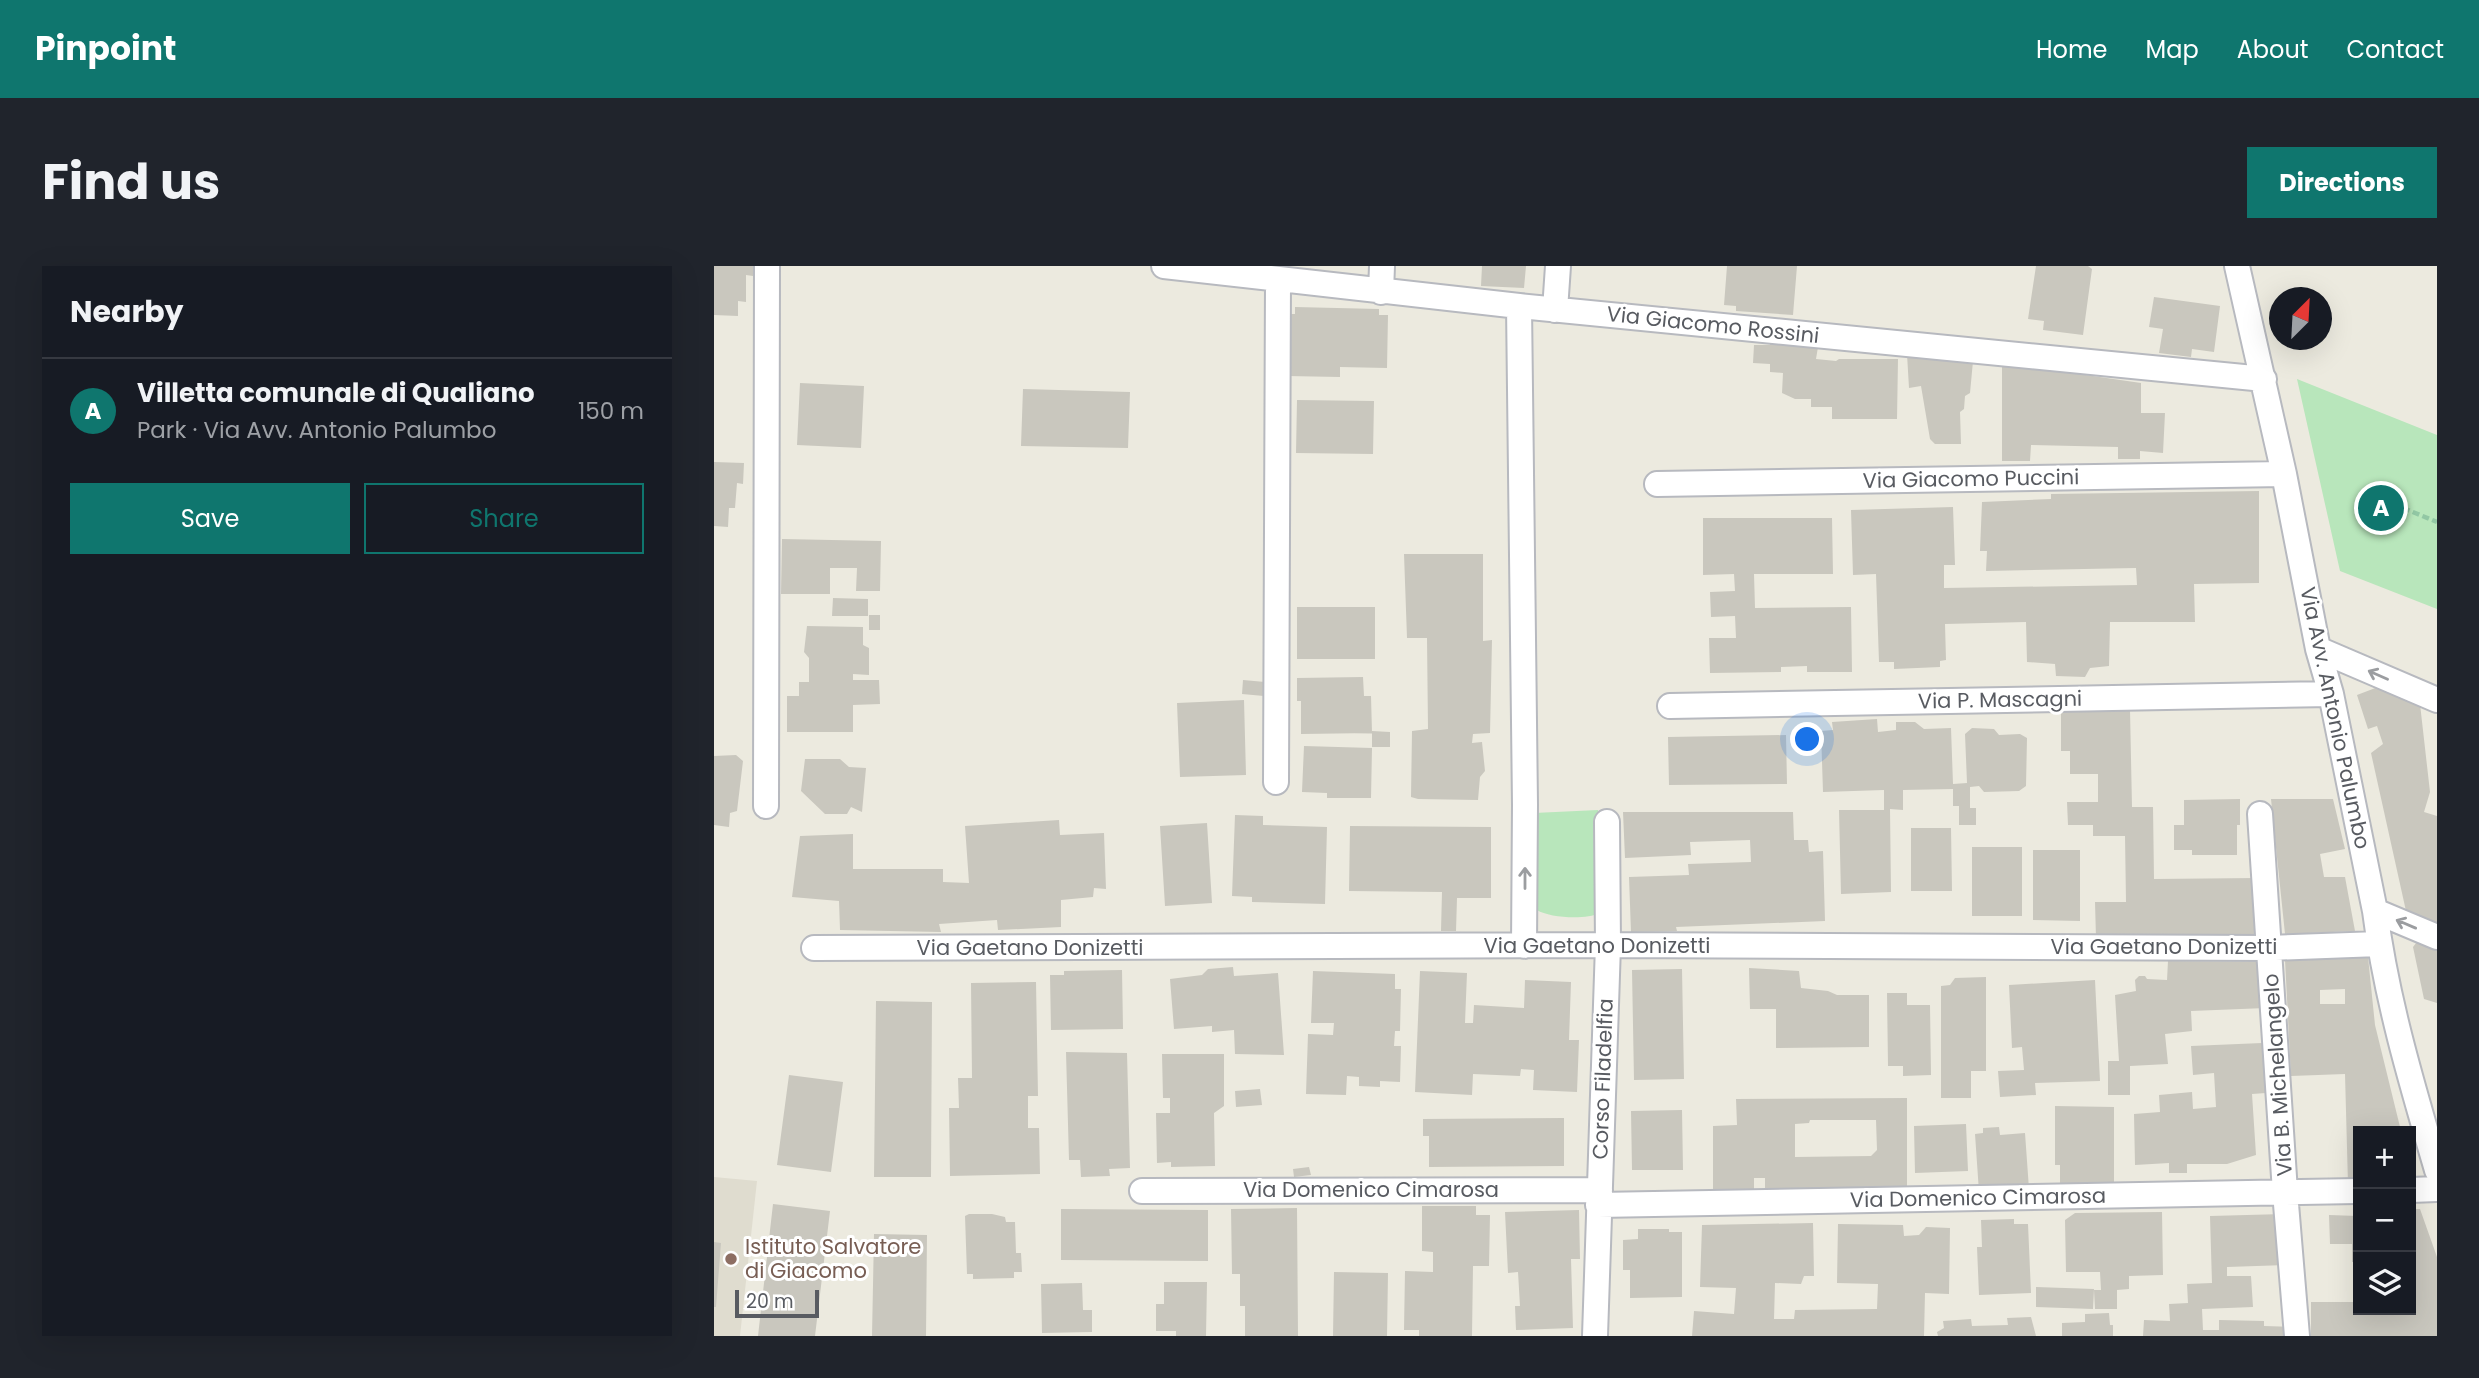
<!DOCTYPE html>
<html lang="en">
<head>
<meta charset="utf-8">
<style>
  :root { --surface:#171b24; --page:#20242c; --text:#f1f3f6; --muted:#9ea1a6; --line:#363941; --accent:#0f766e }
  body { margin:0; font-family:Poppins,sans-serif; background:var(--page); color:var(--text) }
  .controls { position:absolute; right:21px; bottom:21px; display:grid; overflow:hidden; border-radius:0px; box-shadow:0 7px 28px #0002 }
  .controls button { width:63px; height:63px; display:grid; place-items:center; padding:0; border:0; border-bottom:2px solid var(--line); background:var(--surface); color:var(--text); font:35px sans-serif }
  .compass { position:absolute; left:1555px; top:21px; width:63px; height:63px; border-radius:50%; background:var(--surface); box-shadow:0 7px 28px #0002; rotate:24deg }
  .scale { position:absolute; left:21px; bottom:18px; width:84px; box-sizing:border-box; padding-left:7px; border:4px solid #585b61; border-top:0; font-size:19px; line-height:24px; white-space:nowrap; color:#585b61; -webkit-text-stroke:5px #fff; paint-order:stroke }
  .you { position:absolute; left:1094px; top:474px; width:24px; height:24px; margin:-18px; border:5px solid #fff; border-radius:50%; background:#1a73e8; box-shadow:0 0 0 10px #1a73e833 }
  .badge { display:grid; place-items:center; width:46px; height:46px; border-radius:50%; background:var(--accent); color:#fff; font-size:23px; font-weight:700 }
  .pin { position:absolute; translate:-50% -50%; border:4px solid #fff; box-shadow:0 2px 7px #0006 }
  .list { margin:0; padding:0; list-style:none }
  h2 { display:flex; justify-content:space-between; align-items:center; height:91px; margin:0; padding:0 28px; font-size:30px }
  h2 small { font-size:23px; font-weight:400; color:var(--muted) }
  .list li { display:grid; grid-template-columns:46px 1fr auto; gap:21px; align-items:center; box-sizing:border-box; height:105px; padding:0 28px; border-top:2px solid var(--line) }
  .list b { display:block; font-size:26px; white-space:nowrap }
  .list p { margin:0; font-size:23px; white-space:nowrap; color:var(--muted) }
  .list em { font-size:23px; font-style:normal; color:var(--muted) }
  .actions { display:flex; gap:14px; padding:21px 28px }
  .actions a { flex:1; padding:16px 0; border:2px solid var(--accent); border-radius:0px; text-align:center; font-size:24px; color:var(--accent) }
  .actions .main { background:var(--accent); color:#fff }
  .icon { flex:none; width:38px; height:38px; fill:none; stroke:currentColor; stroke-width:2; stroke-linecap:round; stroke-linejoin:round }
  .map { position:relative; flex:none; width:1723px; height:1070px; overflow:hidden; border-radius:0px }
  header { display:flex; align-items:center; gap:42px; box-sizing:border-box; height:98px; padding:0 35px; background:var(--accent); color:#fff }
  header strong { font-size:33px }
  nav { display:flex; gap:38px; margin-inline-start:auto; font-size:24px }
  .intro { display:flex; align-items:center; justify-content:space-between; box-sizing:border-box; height:168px; padding:0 42px }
  h1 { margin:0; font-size:49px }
  .button { padding:18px 32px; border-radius:0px; background:var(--accent); color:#fff; font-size:24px; font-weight:700 }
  main { display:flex; gap:42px; padding:0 42px }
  aside { flex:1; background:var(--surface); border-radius:0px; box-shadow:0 7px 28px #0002 }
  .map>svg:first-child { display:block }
  .education { fill:#dfdccf }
  .green { fill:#b8e6bb }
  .building { fill:#c9c7be; fill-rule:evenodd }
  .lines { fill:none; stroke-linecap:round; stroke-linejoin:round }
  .minor-casing { stroke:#b7b9bf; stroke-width:28 }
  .path { stroke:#92c7a4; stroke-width:4.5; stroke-dasharray:7 3.5; stroke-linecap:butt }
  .minor { stroke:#fff; stroke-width:24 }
  .oneway { stroke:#9b9da0 }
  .education-dot { fill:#8d6e63; stroke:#fff; stroke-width:2.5 }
  .labels { text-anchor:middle; stroke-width:6; stroke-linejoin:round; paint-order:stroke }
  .street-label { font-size:21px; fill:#585b61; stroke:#fff }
  .education-label { font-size:21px; fill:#785e54; stroke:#fff; text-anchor:start }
</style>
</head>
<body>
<header>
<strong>Pinpoint</strong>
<nav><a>Home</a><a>Map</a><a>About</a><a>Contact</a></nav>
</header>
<div class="intro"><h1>Find us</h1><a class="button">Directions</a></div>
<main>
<aside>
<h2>Nearby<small></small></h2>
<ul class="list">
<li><span class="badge">A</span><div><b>Villetta comunale di Qualiano</b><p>Park · Via Avv. Antonio Palumbo</p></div><em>150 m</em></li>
</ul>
<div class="actions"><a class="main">Save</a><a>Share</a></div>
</aside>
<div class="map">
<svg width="1723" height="1070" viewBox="0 0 1723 1070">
  <rect width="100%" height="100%" fill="#eceadf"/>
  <path class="education" d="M0,911L43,915L26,1070H0Z"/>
  <path class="green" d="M1583,113L1723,169V343L1626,305Z
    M884,544L885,647C873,654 835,652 823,644L820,630V547Z"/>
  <path class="building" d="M0,0H40L39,10L32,9V36L24,35V50L0,49Z
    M768,0H812L810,22L767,20Z
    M1013,0H1083L1079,49L1022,45V40L1010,39Z
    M1322,0H1374L1378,3L1369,69L1329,64L1330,55L1314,53Z
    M1440,31L1506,40L1500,86L1478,83L1477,91L1445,87L1449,63L1435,61Z
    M581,41L665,43V49H674L673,102L626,101V111L573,110L574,48H581Z
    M1056,75L1104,81L1102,93L1122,95L1125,93H1184L1183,153H1118V141H1097V133H1081L1068,127L1069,107L1056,106V98L1039,97L1040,79H1056Z
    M1193,88L1259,95L1256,127L1251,130L1250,143L1246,146L1247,178H1221L1216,173L1207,120L1195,122Z
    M1288,97L1427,117V147H1451L1449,187L1426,185V193H1404V181L1317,179L1316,195H1288Z
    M86,117L150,120L147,182L83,179Z
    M309,123L416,126L414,182L307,180Z
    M583,134L660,135L659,188L582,187Z
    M0,196L30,197L29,218L23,217L21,242H15L14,261L0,260Z
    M1545,225V317L1480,318L1481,356H1396L1395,400L1376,402L1371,411L1342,410L1341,398L1313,396L1312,356L1231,358L1232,394L1226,395V401L1180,403V396H1165L1162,308L1139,309L1137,244L1239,241L1241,299H1230V322L1423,319L1422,302L1272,305L1273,285H1266L1268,236L1337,233V228Z
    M989,252H1118L1119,308H1040L1041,342L1137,341L1138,406H1093V400L1067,401V406L996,407L995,372H1022L1021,350L997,351L996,326L1021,325L1020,308L989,309Z
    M68,273L167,275L166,325H142L143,302H116V328H67Z
    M690,288H769V375L778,374L776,467L759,468L758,477L768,476L771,505L766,511L764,534L704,533L697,531L698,465L714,463L713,372H693Z
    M119,332L154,333V350H118Z
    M583,341H661V393H583Z
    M155,349H166V364H155Z
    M93,360L149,361V379L155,382V409L139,408V414H165L166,438L139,439V466H73V430H85V416H95V392L90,386Z
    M649,411L650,430H657L658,467L587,468V435H583V412Z
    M529,414L551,416L550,430L528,428Z
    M1664,421L1706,438L1716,526L1710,546L1723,550V658L1692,645L1657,487L1669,478L1663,460L1654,463L1643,429Z
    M530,434L532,509L466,511L463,437Z
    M1416,444L1418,541H1439L1440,613L1543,612L1550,670L1382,672L1381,636H1412L1411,570H1379V559H1354L1353,536H1384V508H1356V485H1347V445Z
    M1163,453L1164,466L1182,464V456H1201L1210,463L1237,462L1239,518L1253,517L1251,468L1258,462L1280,463L1285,469L1306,468L1313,472L1312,520L1305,525L1270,526L1265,520L1256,521V542H1262V559H1245V540H1239V523L1189,524V544L1176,543L1177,626L1127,628L1125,544H1170V524L1109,526L1107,465L1119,464L1118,456Z
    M658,465L676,466V481H658Z
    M1072,469L1073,518L955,519L954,471Z
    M590,480L658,482L657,532H613V527L588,526Z
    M22,489L29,495L23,545L16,547L15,561L0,559V490Z
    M91,493H126L135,501L152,502L148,546L137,541L133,548H111L87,525Z
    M1526,533V559H1523V589H1478V584H1460V559H1470V534Z
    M1557,533H1619L1631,583L1606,588L1610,611H1631L1641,665L1571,668Z
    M909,546H1079L1080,574H1094L1095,586L1109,585L1111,655L962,661L963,665L917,666L915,611L975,609L974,598L1037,596L1036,574L976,576L977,589L911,592Z
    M521,549L549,550V559L613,561L611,638L538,636V631L518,630Z
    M345,554L346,569L390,567L392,623L380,622L379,631L347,634V661L284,664L283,654L225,658L227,666L126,664L125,635L78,631L86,570L139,568V603H229V616L255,617L251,560Z
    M493,557L498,637L451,640L446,560Z
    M636,560L777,561V632H743L742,665H727L728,626L635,625Z
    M1197,562H1237L1238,625H1197Z
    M1258,581H1308V650H1258Z
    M1319,584H1366V655L1319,654Z
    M1706,672L1723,680V737L1710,733L1699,681Z
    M1654,691L1661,759L1687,865H1644V919H1634L1631,808L1577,810L1571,694ZM1631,723V738H1606V724Z
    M1454,695L1553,696L1552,742L1477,745L1478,765L1451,768L1454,798L1416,800V829H1394V795H1405L1401,729L1422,725L1421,714L1425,710H1431L1433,713L1453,714Z
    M519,701L520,710L564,707L570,789L521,788L520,764L498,766V760L460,763L456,713L488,709L494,703Z
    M1035,702L1085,705L1087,722L1114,725L1123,729H1155V781L1062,782V743H1036Z
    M968,703L970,813L920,814L918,704Z
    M408,704L409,763L337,764L336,709H350V705Z
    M599,705L681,708V723H687L686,765H681L680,780H687L686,816L666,815V821L645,820V811L633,810L632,829L592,828L594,768L619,769L620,757H597Z
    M706,705L753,707L751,757H759L760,739L810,742L811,714L857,716L855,774H865L863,826L819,824L820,804L807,803L806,810L759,808L758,829L701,826Z
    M1272,711V805H1257V832H1227V720L1236,719L1241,712Z
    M1381,714L1386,815L1321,817L1322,829L1286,831L1284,805L1310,804L1308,781L1298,782L1295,719Z
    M322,716L324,830H314V862H325L326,908L236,910L235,842H245L244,812H258L257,717Z
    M1173,727H1193V739H1216L1217,809L1189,810V800H1174Z
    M162,735L218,736L217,911H160Z
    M1548,777L1552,827L1538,828L1542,889L1513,898H1473V907H1455V897L1421,899L1420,848L1446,846L1445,829L1478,826L1479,843L1502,841L1500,807L1479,809L1477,780Z
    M352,786L413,787L416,902L395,903L396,910L367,911L366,894H355Z
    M448,788H510V840L500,847L501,900L457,901V896L443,897L442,847H456V832H449Z
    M75,809L129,816L117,906L63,899Z
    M546,823L548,839L522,841L521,825Z
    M1193,832V926H1051V912H1040V925H999V860L1023,859L1022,833ZM1096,854H1162L1163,884L1157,890L1081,891V858L1095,857Z
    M1341,840L1400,841V923H1346V899H1341Z
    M968,844L969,904H918L917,845Z
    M850,852V900L715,901V870H709V853Z
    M1252,858L1254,905L1201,907L1200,860Z
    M1285,861L1286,869L1311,867L1315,923L1265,926L1261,868L1269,867V862Z
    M595,901L597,909L580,911L579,903Z
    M59,938L116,945L101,1070H44Z
    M708,940H762V949H776L775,1000H759L758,1070H705V1064H690L691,1005L719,1006V986L708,985Z
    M583,942L584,1070H531V1040H526V1008H518L517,943Z
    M347,943L494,944V995L347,994Z
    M1697,943H1706L1723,991V1070H1597V1036H1644V1044H1697Z
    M865,944L866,993H857L859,1062L802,1064L801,1040H806L804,1006L794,1007L791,946Z
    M1448,946L1449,1009L1415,1010V1023L1403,1024V1043H1381L1380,1024H1387L1386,1006H1352L1351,954L1361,947Z
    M255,948H278L291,951L292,956H301L302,987H307L308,1006H300V1012L259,1013V1008H253L251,950Z
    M1570,948L1572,999L1513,1001V1010H1537L1539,1041L1488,1043L1489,1064H1505V1054L1550,1055V1060L1578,1061V1070H1429L1430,1054L1456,1055L1455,1038L1474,1037L1473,1018L1498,1017L1496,950Z
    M1615,949L1644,950V996H1638V978H1616Z
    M1300,953V958H1314L1317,1027L1265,1029L1263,981H1268L1267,954Z
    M1099,957L1100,1010H1090L1087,1018L1061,1017L1060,1053H1080L1081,1044L1163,1043L1164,1018L1123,1017L1124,958L1189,959L1190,970L1205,969L1212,961L1236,962L1235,1028L1211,1027L1210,1070H978L980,1045L1020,1048L1022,1022L986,1021L988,959Z
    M924,963H955V966H968V1031L916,1032V1004H909V974L924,973Z
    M160,968L213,969L212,1070H158Z
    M0,976L7,977L2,1041H0Z
    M620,1006L674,1007L673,1070H619Z
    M450,1016H493L492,1070H462V1065H442V1038H450Z
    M368,1017L369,1044H378V1066L328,1067L327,1018Z
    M1322,1021L1380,1023L1379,1043L1322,1041Z
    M1395,1047L1396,1059H1399V1070H1348V1057L1371,1056V1048Z
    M1317,1051L1322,1070H1224L1223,1066L1230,1062L1229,1055L1257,1053L1258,1060L1294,1059L1293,1052Z"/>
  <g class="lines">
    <defs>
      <path id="minor" d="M450,0L805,40L1550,113
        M1523,0L1570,208L1604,383L1617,428L1661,645C1672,732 1698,819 1723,904
        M667,26L668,0
        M805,40L811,539L810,680
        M841,44L844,0
        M943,218L1570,208
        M1604,383L1723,434
        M956,440L1617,428
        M562,516L564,14
        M52,540L53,0
        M1546,548L1571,926L1583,1070
        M1661,645L1723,671
        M100,682L894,679L1555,682L1665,678
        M1697,924L1723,923
        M428,925L886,924
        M884,939L1644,925
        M881,1070L894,679L893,556"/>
    </defs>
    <use href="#minor" class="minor-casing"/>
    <path class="path" d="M1689,242L1723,256"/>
    <use href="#minor" class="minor"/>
  </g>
  <defs><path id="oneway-shaft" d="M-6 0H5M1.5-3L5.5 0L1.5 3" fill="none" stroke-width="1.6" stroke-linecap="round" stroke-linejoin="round" transform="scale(1.75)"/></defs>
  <g class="oneway">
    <use href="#oneway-shaft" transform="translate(1664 409) rotate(-156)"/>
    <use href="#oneway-shaft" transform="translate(811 612) rotate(-90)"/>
    <use href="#oneway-shaft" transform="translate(1692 658) rotate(-157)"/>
  </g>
  <circle class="education-dot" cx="17" cy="993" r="7"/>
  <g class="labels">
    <g class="street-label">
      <text transform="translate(999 59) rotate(6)" y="7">Via Giacomo Rossini</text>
      <text transform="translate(1257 213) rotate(-1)" y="7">Via Giacomo Puccini</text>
      <text transform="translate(1286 434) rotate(-1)" y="7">Via P. Mascagni</text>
      <text transform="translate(1621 452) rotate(78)" y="7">Via Avv. Antonio Palumbo</text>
      <text x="883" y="687">Via Gaetano Donizetti</text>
      <text x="1450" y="688">Via Gaetano Donizetti</text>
      <text x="316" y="689">Via Gaetano Donizetti</text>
      <text transform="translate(1564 809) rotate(-94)" y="7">Via B. Michelangelo</text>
      <text transform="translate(889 813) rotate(-88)" y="7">Corso Filadelfia</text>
      <text x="657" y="931">Via Domenico Cimarosa</text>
      <text transform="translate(1264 932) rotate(-1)" y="7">Via Domenico Cimarosa</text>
    </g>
    <g class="education-label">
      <text x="31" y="988">Istituto Salvatore<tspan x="31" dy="24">di Giacomo</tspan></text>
    </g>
  </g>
</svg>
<div class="controls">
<button>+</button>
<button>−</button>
<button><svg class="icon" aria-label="layers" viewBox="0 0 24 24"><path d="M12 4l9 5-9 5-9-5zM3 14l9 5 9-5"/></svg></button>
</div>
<svg class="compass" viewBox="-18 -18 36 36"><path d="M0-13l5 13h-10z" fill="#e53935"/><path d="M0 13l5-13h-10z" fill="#9ea1a6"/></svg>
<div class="scale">20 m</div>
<div class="you"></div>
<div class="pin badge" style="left:1667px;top:242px">A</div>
</div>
</main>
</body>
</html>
